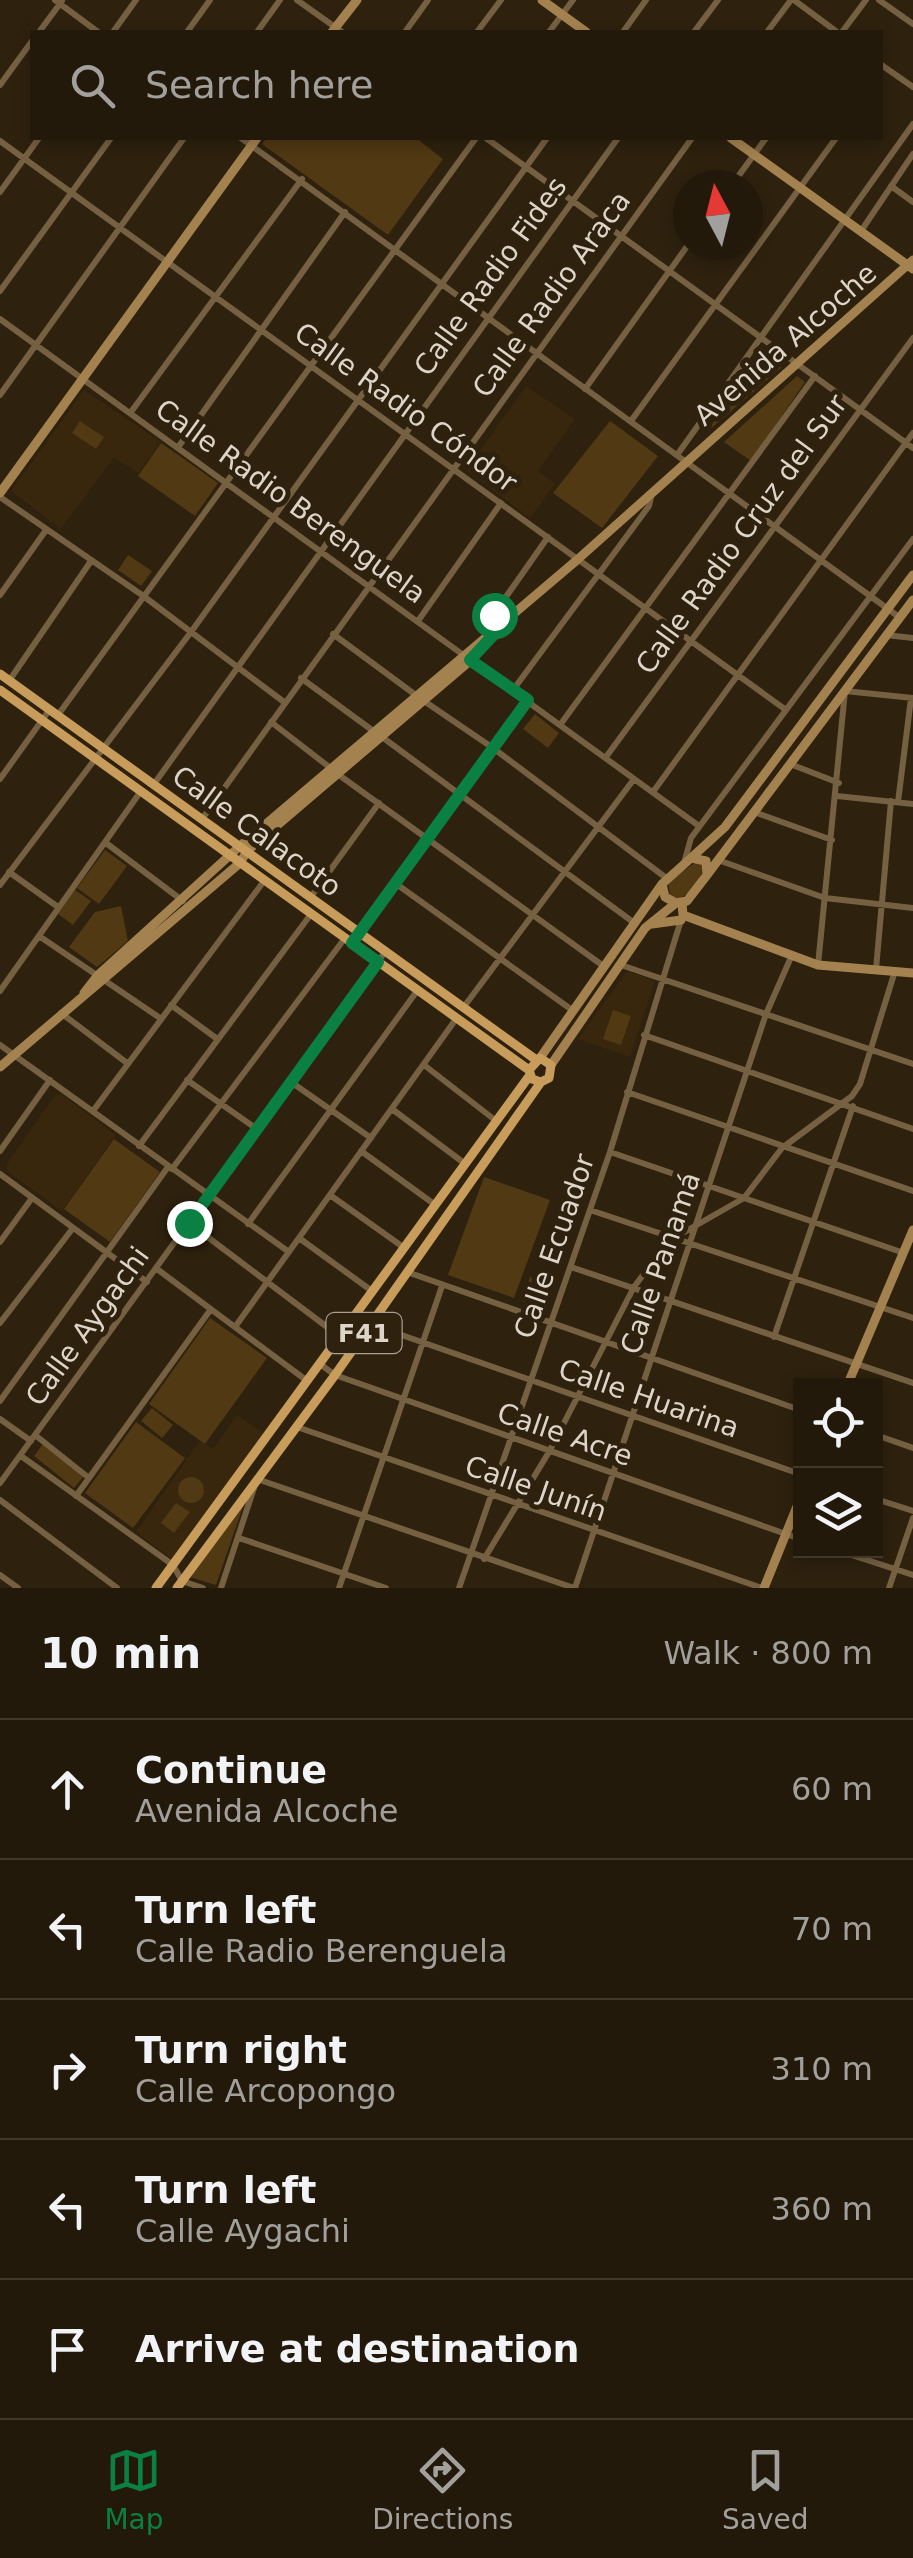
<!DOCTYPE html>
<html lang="en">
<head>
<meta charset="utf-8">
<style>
  :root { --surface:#22190a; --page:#2a2213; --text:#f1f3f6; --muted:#a2a09c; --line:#3f382b; --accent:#0b8043 }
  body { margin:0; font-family:"DejaVu Sans",sans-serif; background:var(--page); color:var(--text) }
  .controls { position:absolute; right:30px; bottom:30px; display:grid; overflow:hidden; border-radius:0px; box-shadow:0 5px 15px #0003 }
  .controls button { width:90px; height:90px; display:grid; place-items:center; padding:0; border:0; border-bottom:2px solid var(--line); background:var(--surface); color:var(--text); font:50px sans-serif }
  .compass { position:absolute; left:673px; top:170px; width:90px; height:90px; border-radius:50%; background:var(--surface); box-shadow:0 5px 15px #0003; rotate:353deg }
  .stop { position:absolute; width:30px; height:30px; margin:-22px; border:8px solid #0b8043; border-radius:50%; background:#fff }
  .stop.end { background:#0b8043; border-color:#fff; box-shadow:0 2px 10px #0008 }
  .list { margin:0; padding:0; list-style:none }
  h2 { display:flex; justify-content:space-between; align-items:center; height:130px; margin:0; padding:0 40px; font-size:42px }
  h2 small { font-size:32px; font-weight:400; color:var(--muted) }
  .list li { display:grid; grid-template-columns:65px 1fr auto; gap:30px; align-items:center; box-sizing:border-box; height:140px; padding:0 40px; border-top:2px solid var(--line) }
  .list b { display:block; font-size:38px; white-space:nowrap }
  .list p { margin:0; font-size:32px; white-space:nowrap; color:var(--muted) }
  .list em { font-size:32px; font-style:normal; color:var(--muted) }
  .icon { flex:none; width:55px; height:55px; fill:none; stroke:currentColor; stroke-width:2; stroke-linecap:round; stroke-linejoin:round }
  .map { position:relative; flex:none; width:913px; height:1588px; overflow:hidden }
  .search { position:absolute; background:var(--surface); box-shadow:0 5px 15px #0003; left:30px; right:30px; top:30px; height:110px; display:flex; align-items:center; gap:25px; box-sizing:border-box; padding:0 35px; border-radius:0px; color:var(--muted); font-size:38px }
  .sheet { height:830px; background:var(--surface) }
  nav { display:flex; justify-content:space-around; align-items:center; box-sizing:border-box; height:140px; border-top:2px solid var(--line); background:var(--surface); font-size:28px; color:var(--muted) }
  nav a { display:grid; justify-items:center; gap:5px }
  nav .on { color:var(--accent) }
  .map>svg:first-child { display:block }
  .built { fill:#38270d }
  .green { fill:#503913 }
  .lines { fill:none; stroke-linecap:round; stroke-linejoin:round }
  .street { stroke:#756042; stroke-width:6 }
  .secondary { stroke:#a48250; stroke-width:9 }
  .primary { stroke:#c89c5a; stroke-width:9 }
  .route { stroke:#0b8043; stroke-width:12 }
  .labels { text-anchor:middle; stroke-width:10; stroke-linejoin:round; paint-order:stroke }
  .shield { fill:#2e210e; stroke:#a89f91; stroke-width:2.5 }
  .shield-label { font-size:25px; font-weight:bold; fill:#ddd5c9 }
  .street-label { font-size:28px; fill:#ddd5c9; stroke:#2e210e }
</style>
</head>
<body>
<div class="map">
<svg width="913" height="1588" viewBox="0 0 913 1588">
  <rect width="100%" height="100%" fill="#2e210e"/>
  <path class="built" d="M526,386L575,419L538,471L555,484L530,518L466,470Z
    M84,390L161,442L138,473L114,457L61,529L11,491Z
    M627,971L655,981L630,1057L578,1039Z
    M61,1094L116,1135L62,1211L7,1171L6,1165L55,1095Z
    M237,1415L265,1434L172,1559L136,1532L200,1441L213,1449Z"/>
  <path class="green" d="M267,138H416L443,159L388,235L262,144Z
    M761,350L782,367L707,432Z
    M797,376L805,382L751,461L724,442Z
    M80,421L104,437L96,449L72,433Z
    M610,421L658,456L602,528L553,493Z
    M161,443L218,483L195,516L138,476Z
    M128,555L152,571L141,586L118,570Z
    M535,714L559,733L548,748L523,729Z
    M105,850L127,866L99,904L77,888Z
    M696,862L703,865C703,878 690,896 677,899L670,895L668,882Z
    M75,890L91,901L73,925L58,914Z
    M121,906L128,941L97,967L69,947L95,912Z
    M613,1010L631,1016L621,1045L603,1039Z
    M114,1139L160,1172L110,1242L64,1209Z
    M484,1177L550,1200L514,1298L448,1275Z
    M530,1277L547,1282L538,1307L522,1301Z
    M210,1318L267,1358L205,1444L149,1404Z
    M152,1408L173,1425L162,1438L141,1421Z
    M136,1422L185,1458L133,1528L85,1493Z
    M43,1444L84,1476L74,1488L34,1456Z
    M178 1490a13 13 0 1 1 26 0a13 13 0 1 1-26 0Z
    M245,1501L216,1585L190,1577Z
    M176,1503L190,1512L174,1533L161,1523Z"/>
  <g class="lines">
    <path class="street" d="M55,0L98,32
      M297,0L342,32
      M794,0L837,32
      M879,0L913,24
      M39,32L62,1
      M113,32L136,0
      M187,32L210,0
      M257,32L280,0
      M405,32L428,0
      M477,32L501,0
      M549,32L573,0
      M623,32L646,0
      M694,32L718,0
      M767,32L791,0
      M842,32L866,0
      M880,64L913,87
      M0,85L32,41
      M241,138L899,617
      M486,138L913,448
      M0,141L786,710
      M732,185L766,138
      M891,186L913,202
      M0,192L39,138
      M861,231L913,154
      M0,291L111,138
      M0,319L699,826
      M585,389L688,245
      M0,395L184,138
      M131,412L302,179
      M631,421L836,138
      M179,446L345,212
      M677,455L913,124
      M0,497L142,595L284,702
      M0,595L46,530
      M418,621L501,503
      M500,628L496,611L548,537
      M333,634L417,696
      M886,635L913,638
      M301,678L376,733
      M9,681L91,561
      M513,690L649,506L652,492
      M424,701L493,748L665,877
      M58,715L476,138
      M271,722L333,770
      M560,725L815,376
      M382,737L633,922
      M606,757L913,338
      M790,764L839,783
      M339,775L602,965
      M0,779L50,709
      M154,784L618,138
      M653,792L913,433
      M837,796L913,804
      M898,802L911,698
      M754,812L832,840
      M202,819L692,138
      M106,843L183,901
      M718,860L825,898L913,908
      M684,863L691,838L913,539
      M9,872L58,907
      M395,883L572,1010
      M0,885L191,632L547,138
      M310,898L379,803
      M39,936L160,1018
      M352,943L527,699
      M621,965L913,1064
      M818,965L845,691L913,698
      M876,969L891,801
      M0,991L141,791
      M171,1005L216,1038
      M463,1008L634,779
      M61,1013L127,1063
      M644,1035L913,1129
      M0,1045L289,1252
      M424,1065L495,1120
      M187,1080L257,1129
      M291,1082L371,1138
      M627,1092L913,1191
      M392,1109L464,1163
      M93,1111L264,881
      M139,1146L311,914
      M0,1151L50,1080
      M361,1151L434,1204
      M610,1152L904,1253
      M172,1169L345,938
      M0,1174L147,1282
      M330,1195L403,1247
      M590,1210L913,1318
      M189,1223L339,1336
      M248,1224L417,991
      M299,1238L372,1291
      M0,1242L32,1198
      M571,1267L913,1383
      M157,1269L306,1380
      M407,1272L800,1410
      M0,1323L73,1228
      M370,1324L800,1474
      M235,1327L456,1019
      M774,1337L853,1106
      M320,1364L335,1375L800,1539
      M0,1401L168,1167
      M0,1419L31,1441
      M297,1427L762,1588
      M35,1435L89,1478
      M876,1435L913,1448
      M21,1456L173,1565L182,1581L203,1588
      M0,1483L385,952
      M76,1496L211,1309
      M876,1499L913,1511
      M0,1500L117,1588
      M239,1538L386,1588
      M836,1550L913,1575
      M484,1559L549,1452L634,1287L655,1259L674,1238L744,1198L782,1148L852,1096L860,1084L895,971
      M0,1575L18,1588
      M221,1588L257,1479L574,1588
      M339,1588L442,1286
      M459,1588L610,1152L681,920
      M575,1588L766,1014L792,955
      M889,1588L913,1518"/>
    <path class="secondary" d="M542,0L586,32
      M332,32L357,0
      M731,138L913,269
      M0,493L257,138
      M691,858L725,827L913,575
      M691,858L706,861L707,875L687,901L676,903L665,897L662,884Z
      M707,875L913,600
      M682,903L683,915L818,965L913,973
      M652,924L681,920
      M84,993L98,975L240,846L577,560L913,260
      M540,1058L662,884
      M551,1065L645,928L676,903
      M0,1067L240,863L247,851L471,660L478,647
      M847,1386L913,1230
      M764,1588L800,1499"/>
    <path class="primary" d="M0,674L535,1059
      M0,690L529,1070
      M156,1588L530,1075
      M177,1588L335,1375L541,1082L549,1078L551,1065L540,1058L529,1070L532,1079L541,1082"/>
  </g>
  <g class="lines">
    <path class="route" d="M189,1223L378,962L352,943L528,700L470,660L500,628L494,615"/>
  </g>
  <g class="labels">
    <rect class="shield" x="326.5" y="1313" width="75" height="40" rx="8"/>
    <g class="shield-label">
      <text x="364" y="1342">F41</text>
    </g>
    <g class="street-label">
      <text transform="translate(490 276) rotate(-54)" y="10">Calle Radio Fides</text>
      <text transform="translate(551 294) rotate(-54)" y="10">Calle Radio Araca</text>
      <text transform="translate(785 344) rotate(-41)" y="10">Avenida Alcoche</text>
      <text transform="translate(406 407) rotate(36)" y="10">Calle Radio Cóndor</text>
      <text transform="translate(291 501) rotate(36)" y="10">Calle Radio Berenguela</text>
      <text transform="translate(741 534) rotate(-54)" y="10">Calle Radio Cruz del Sur</text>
      <text transform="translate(257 831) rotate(36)" y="10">Calle Calacoto</text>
      <text transform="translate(554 1246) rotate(-71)" y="10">Calle Ecuador</text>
      <text transform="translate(660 1263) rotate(-71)" y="10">Calle Panamá</text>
      <text transform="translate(87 1326) rotate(-54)" y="10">Calle Aygachi</text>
      <text transform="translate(649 1398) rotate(19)" y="10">Calle Huarina</text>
      <text transform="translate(565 1434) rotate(19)" y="10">Calle Acre</text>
      <text transform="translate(536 1488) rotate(19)" y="10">Calle Junín</text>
    </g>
  </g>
</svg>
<div class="controls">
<button><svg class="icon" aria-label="locate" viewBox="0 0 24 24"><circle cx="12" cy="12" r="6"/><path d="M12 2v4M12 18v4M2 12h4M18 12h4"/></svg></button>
<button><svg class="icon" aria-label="layers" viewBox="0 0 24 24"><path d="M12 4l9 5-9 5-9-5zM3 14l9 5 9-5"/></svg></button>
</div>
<svg class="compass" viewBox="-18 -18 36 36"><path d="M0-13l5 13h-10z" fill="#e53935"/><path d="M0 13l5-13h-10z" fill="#a2a09c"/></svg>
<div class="stop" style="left:494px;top:615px"></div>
<div class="stop end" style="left:189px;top:1223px"></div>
<div class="search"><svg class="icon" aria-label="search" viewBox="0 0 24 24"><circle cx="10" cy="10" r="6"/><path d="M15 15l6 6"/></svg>Search here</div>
</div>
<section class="sheet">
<h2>10 min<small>Walk · 800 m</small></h2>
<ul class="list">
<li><svg class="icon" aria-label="ahead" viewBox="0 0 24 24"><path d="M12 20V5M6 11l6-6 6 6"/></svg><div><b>Continue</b><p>Avenida Alcoche</p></div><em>60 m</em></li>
<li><svg class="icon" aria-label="left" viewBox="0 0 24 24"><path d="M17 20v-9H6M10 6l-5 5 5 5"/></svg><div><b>Turn left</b><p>Calle Radio Berenguela</p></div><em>70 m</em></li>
<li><svg class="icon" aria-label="right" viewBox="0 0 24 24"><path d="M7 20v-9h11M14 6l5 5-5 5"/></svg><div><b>Turn right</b><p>Calle Arcopongo</p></div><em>310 m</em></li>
<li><svg class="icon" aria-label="left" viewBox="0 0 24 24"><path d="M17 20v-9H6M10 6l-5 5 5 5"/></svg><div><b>Turn left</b><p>Calle Aygachi</p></div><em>360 m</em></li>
<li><svg class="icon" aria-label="arrive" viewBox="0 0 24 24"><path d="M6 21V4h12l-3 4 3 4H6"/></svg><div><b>Arrive at destination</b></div></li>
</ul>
</section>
<nav>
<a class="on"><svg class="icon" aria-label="map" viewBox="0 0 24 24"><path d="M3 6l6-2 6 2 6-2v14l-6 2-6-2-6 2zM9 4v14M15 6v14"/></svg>Map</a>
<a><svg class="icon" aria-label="directions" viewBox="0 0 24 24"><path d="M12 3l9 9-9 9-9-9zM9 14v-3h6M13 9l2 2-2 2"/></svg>Directions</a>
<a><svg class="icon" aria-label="saved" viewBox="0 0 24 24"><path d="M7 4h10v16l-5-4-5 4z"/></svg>Saved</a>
</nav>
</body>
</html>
